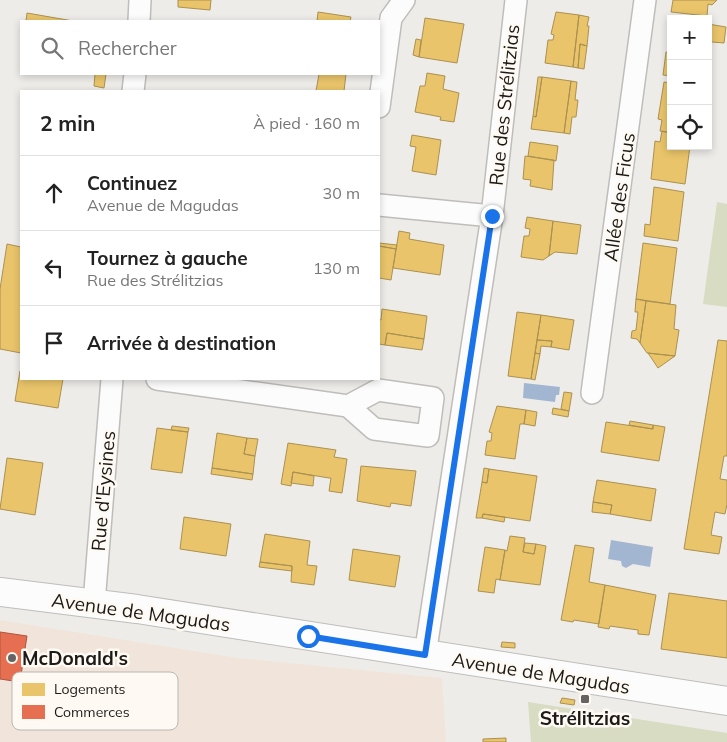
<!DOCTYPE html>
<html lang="fr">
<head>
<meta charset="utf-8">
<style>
  :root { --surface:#fff; --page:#f6f6f6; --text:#222; --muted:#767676; --line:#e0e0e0 }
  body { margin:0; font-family:Mulish,sans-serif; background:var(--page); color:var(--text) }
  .controls { position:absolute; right:15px; top:15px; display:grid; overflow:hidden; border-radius:0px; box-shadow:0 2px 8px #0003 }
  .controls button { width:45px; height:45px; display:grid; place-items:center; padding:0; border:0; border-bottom:1px solid var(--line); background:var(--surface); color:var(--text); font:25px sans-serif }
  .stop { position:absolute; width:15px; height:15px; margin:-11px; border:4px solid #1a73e8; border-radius:50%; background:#fff }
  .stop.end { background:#1a73e8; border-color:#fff; box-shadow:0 1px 5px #0008 }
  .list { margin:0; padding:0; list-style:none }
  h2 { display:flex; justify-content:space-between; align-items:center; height:65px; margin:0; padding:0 20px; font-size:21px }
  h2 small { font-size:16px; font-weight:400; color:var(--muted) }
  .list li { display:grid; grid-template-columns:32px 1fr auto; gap:15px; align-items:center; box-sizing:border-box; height:75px; padding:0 20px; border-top:1px solid var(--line) }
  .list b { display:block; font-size:19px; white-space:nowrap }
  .list p { margin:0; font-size:16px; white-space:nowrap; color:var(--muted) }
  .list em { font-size:16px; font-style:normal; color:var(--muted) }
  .icon { flex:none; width:28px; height:28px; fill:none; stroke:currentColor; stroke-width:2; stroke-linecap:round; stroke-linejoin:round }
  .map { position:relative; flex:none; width:727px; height:742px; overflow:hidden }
  .search { position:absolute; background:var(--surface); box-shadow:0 2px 8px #0003; left:20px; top:20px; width:360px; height:55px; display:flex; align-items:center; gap:12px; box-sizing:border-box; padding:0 18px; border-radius:0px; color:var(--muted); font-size:19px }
  .panel { position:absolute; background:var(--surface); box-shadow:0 2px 8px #0003; left:20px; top:90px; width:360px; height:290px; border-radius:0px }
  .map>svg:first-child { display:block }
  .commercial { fill:#f1e5db }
  .green { fill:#d8dcc2 }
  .water { fill:#a2b6d2 }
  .homes { fill:#e9c46a; stroke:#ab9151 }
  .shops { fill:#e76f51; stroke:#aa5640 }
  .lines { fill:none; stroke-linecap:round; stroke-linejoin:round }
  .street-casing { stroke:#bfbdba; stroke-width:24 }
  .secondary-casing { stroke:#bfbdba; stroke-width:30 }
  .street { stroke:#fcfcfc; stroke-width:21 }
  .secondary { stroke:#fcfcfc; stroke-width:28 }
  .route { stroke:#1a73e8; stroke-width:6 }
  .poi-dot { fill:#656460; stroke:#fefaf3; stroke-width:2 }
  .labels { text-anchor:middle; stroke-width:5; stroke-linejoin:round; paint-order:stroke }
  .street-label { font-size:19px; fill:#1b1a17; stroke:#fefaf3 }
  .poi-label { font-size:19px; font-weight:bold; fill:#1b1a17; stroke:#fefaf3; text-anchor:start }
  .key { fill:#fefaf3; stroke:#bab7b1; stroke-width:1 }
  .key-label { font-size:14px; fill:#1b1a17 }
</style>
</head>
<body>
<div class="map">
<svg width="727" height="742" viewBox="0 0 727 742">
  <rect width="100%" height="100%" fill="#eeece8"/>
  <path class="commercial" d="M0,620L238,658L442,678L446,742H0Z"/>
  <path class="green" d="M717,202L727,204V307L703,304Z
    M528,702L727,733V742H531Z"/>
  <path class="water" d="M524,383L560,387L559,395H556L555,402L523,398Z
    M611,540L653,547L650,567L633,564L626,568L622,566L621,561L608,559Z"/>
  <path class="homes" d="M178,0H211L210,10L178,7Z
    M673,0H717L712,5L708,4L707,16L671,12Z
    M318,12L351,17L350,21H317Z
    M556,12L579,15L573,67L545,63L548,40H553L554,35L551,34Z
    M27,13L73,21H26Z
    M579,15L589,17L587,26H589L587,46L580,44L578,68L573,67Z
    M425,18L464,24L457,63L419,57Z
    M708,24L726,27L724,43L712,42L709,44L708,49Z
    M416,39L421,40L419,57L413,55Z
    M671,43V76L663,75L666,52H670Z
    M580,44L587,46L584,69L578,68Z
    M427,73L445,76L443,89L459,93L454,122L440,120L441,117L415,112L420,86H425Z
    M95,74H106L104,88L94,86Z
    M319,74H352H346L344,91H316Z
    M538,77H542L536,117L533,116Z
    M542,77L571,81L564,133L531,129L533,116L536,117Z
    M571,81L577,82L575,100H578L576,117H572L570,134L564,133Z
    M664,82L671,83V133L660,131L662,120L658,119Z
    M662,131L671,133V146H690L685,184L651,179L655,141L660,142Z
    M412,135L441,140L436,175L412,171L416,147L410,146Z
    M530,142L558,146L556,161L528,156Z
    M525,156L554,160L552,190L530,186L531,180L523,179Z
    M654,187L684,192L678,241L644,236L645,224L650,225Z
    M527,217L553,221L549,256L543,260L521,257L524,236H529L530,229L525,228Z
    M553,221L581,225L577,254L555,252L549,256Z
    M399,231L410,233L409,239L444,245L440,275L393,268Z
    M379,243L397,245L396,249L379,246Z
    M643,243L677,248L670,304L636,299Z
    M7,244L21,247V353L0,349V289Z
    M379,246L396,249L391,280L379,278Z
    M636,299L646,301L640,343L637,339L631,338L632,331L636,330L638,312H635Z
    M646,301L676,305L674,329L679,330L675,356L647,353L640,343Z
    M382,309L427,316L424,339L387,333L385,345L379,344V319L381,320Z
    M517,312L541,315L531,379L508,376Z
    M541,315L574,320L569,350L551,347L552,341L537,340Z
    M387,333L424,339L422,350L385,345Z
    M537,340L552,341L551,347L541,346L540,354L535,353Z
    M718,340L727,341V456H724L720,479L727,480V504L725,514L715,512L711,535L722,537L719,554L684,549Z
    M535,353L540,354L535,380L531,379Z
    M648,353L675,356L658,368Z
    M20,371L21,379H63L58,408L15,401Z
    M564,392L572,393L569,411L561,409Z
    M497,406L526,410L524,424H520L515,459L485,455L487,441H491L492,433L489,432Z
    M553,408L569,411L568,417L552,414Z
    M526,410L537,412L535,426L524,424Z
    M630,421L653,425V429L629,425Z
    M606,422L653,429V425L665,427L659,461L601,452Z
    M172,426L189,428L188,432L171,430Z
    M157,428L188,432L182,473L151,469Z
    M217,433L247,438L244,454L255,456L253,474L212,468Z
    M247,438L258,439L255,456L244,454Z
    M288,443L336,450L334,457L347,459L342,493L329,491L331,478H329L293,472L291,486L281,484Z
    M7,458L43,463L35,515L0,509Z
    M361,466L416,471L411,506L391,503L390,507L357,501Z
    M212,468L253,474L252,480L211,474Z
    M484,468L489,469L487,483L482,482Z
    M489,469L537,476L530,521L483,514L482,518H476L482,482L487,483Z
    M293,472L314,476L313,486L291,483Z
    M597,480L656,489L651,521L610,514L612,505L593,502Z
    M593,502L612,505L610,514L592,512Z
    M483,514L505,517L504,522L482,518Z
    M184,517L231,524L226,556L180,549Z
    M265,534L310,541L307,565L317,566L314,585L291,582L292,566L260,562Z
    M510,536L525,538L523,552L534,554L536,544L546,546L540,585L500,580L505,550L507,551Z
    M525,543L536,544L534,554L523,552Z
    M575,545L594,548L589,582L605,585L599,624L574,620L573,622L561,620Z
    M485,547L505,550L500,580L496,579L494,593L478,591Z
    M353,549L400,556L395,587L349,580Z
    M260,562L292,566V571L259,567Z
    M605,585L656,595L649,635L638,634V630L610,626L609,629L598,627Z
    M669,593L727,601V658L661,649Z
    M502,642L515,643V648L501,647Z
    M562,698L575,700L574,705L560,703Z
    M506,738V742H483V739Z"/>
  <path class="shops" d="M0,632L27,636L20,682L0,679Z"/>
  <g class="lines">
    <defs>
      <path id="street" d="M139,21L140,0
        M133,91L135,74
        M379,107L391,18L404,0
        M379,205L492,216
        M157,379L348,406L374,429L428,436L433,398L378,390L348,406
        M592,393L645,0
        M94,603L112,379
        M425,655L492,216L516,0"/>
      <path id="secondary" d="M0,592L137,609L727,701"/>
    </defs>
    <use href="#street" class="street-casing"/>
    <use href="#secondary" class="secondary-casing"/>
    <use href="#street" class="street"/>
    <use href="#secondary" class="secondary"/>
  </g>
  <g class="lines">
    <path class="route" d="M308,636L425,655L492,216"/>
  </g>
  <g class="poi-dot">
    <circle cx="12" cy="658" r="5"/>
    <rect x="580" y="694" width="10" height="10" rx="2.5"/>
  </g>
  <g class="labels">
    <g class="street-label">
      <text transform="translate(504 105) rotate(-84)" y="7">Rue des Strélitzias</text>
      <text transform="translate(619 197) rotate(-82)" y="7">Allée des Ficus</text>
      <text transform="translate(103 491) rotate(-85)" y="7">Rue d'Eysines</text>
      <text transform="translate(141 612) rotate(8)" y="7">Avenue de Magudas</text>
      <text transform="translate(541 673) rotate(9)" y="7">Avenue de Magudas</text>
    </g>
    <g class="poi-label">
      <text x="22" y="665">McDonald's</text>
      <text x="585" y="725" text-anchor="middle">Strélitzias</text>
    </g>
  </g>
  <rect x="12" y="672" width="166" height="58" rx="8" class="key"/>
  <rect x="22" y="683" width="23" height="13" fill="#e9c46a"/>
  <rect x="22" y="705" width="23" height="14" fill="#e76f51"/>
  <g class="key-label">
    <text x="54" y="694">Logements</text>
    <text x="54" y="717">Commerces</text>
  </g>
</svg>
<div class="controls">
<button>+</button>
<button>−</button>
<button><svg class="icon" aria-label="locate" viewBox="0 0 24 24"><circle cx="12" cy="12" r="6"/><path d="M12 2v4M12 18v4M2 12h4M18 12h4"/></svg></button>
</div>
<div class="stop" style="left:308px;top:636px"></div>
<div class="stop end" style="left:492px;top:216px"></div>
<div class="search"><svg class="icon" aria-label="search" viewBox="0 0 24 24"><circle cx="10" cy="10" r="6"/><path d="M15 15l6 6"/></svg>Rechercher</div>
<section class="panel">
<h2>2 min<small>À pied · 160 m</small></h2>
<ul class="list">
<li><svg class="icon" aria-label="ahead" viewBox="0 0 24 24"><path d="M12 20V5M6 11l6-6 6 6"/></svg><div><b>Continuez</b><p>Avenue de Magudas</p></div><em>30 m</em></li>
<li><svg class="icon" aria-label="left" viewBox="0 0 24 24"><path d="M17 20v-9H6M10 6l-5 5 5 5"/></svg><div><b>Tournez à gauche</b><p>Rue des Strélitzias</p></div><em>130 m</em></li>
<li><svg class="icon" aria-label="arrive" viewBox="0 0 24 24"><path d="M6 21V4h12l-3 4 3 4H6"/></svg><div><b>Arrivée à destination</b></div></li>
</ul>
</section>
</div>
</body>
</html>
